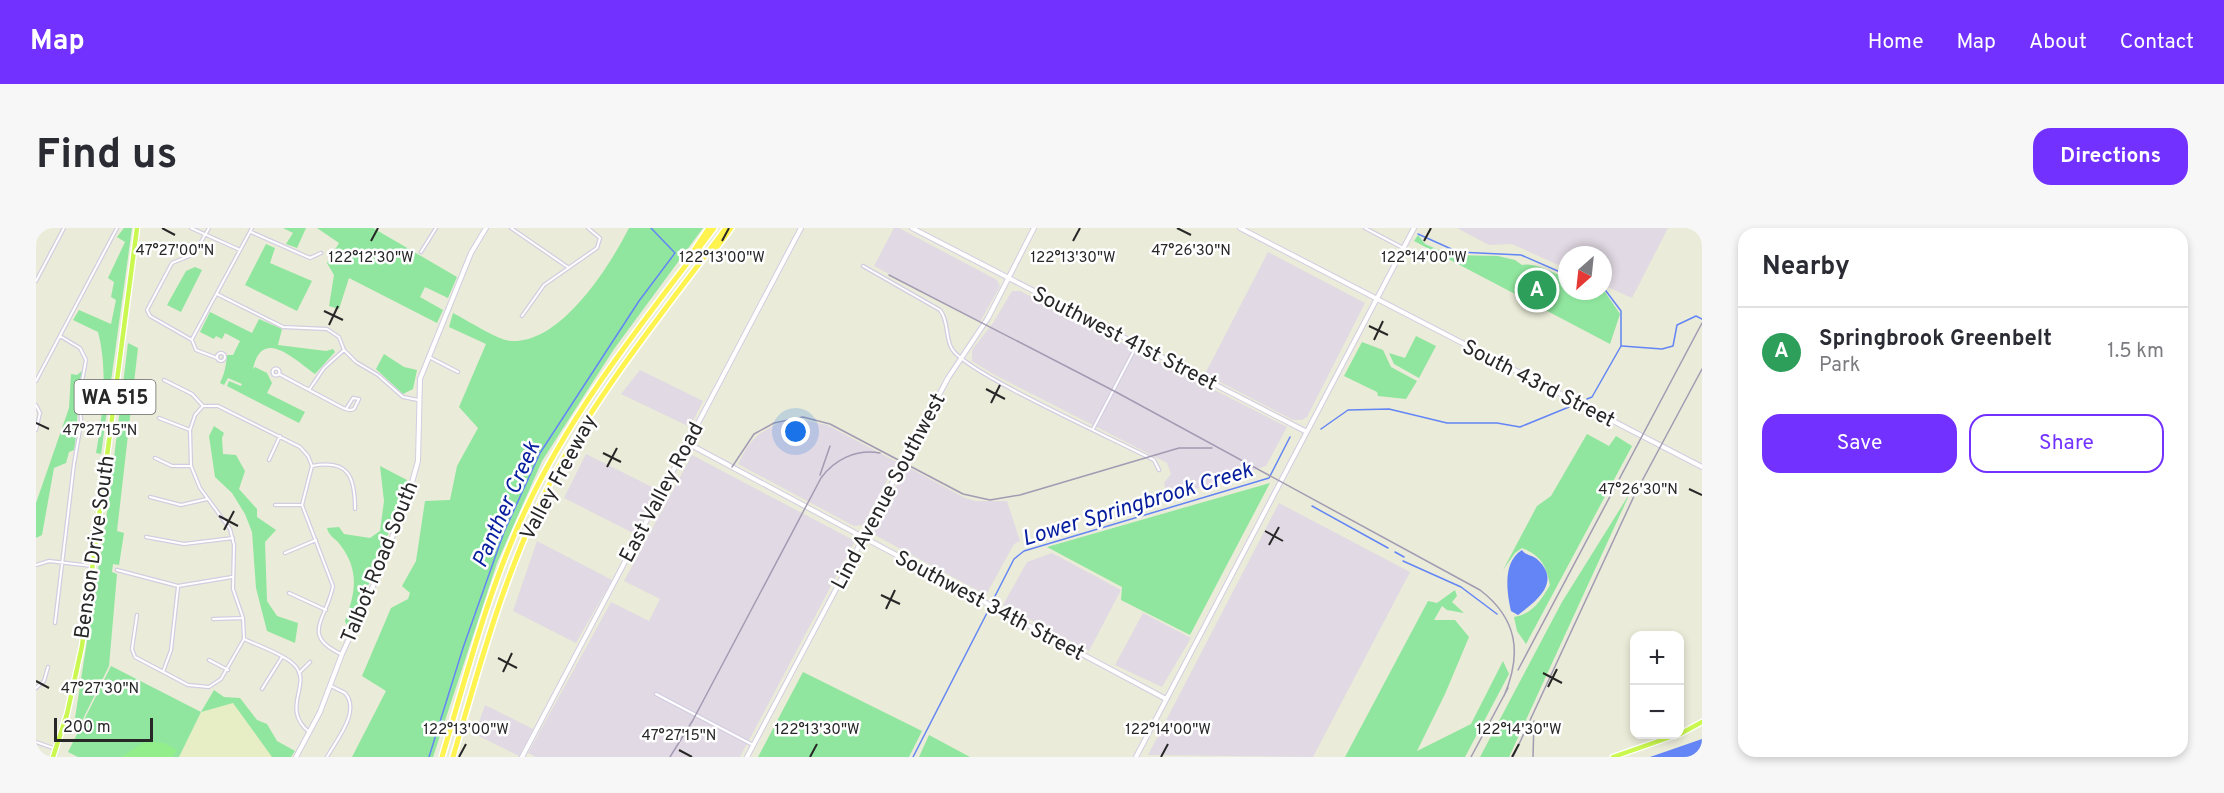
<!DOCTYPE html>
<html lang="en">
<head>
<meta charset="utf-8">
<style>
  :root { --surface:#fff; --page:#f7f7f7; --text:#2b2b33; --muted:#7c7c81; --line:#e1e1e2; --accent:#7231ff }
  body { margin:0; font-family:Overpass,sans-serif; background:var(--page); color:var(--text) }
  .controls { position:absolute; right:18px; bottom:18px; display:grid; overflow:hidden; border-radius:12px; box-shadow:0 3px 9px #0003 }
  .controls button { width:54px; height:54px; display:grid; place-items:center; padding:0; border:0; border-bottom:2px solid var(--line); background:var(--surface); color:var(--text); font:30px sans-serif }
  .compass { position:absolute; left:1522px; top:18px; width:54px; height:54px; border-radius:50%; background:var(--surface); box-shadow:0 3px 9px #0003; rotate:207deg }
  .scale { position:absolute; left:18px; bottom:15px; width:99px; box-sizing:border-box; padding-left:6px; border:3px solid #272727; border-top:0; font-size:16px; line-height:21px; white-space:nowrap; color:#272727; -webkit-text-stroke:4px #fff; paint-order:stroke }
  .you { position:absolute; left:760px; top:204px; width:21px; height:21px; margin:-15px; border:4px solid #fff; border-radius:50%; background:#1a73e8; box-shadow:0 0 0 9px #1a73e833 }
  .badge { display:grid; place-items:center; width:39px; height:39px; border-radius:50%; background:var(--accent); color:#fff; font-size:20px; font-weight:700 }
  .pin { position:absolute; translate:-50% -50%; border:3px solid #fff; box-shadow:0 2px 6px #0006 }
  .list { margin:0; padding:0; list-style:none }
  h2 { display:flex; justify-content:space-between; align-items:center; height:78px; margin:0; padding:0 24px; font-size:26px }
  h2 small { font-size:20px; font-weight:400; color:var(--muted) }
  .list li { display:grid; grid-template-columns:39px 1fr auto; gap:18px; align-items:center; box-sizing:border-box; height:90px; padding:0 24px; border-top:2px solid var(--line) }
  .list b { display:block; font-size:22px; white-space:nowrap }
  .list p { margin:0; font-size:20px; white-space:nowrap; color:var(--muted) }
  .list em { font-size:20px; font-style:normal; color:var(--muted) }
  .actions { display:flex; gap:12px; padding:18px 24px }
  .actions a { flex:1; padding:14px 0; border:2px solid var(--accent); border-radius:18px; text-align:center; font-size:21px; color:var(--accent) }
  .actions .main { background:var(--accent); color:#fff }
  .map { position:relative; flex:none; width:1666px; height:529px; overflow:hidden; border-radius:18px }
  header { display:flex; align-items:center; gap:36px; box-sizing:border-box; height:84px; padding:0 30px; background:var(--accent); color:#fff }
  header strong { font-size:28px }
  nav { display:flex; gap:33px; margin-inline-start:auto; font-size:21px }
  .intro { display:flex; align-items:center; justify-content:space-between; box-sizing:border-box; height:144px; padding:0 36px }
  h1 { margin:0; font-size:42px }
  .button { padding:15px 27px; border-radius:18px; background:var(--accent); color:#fff; font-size:21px; font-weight:700 }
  main { display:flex; gap:36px; padding:0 36px }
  aside { flex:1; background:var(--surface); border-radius:18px; box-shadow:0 3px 9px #0003 }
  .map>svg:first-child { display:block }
  .industrial { fill:#e1d9e3 }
  .education { fill:#e7eec5 }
  .green { fill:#90e69e }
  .pitch { fill:#92ee8b }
  .water { fill:#6385f5 }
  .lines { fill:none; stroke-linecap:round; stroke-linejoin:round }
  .stream { stroke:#6385f5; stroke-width:1.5 }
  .street-casing { stroke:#d3cde2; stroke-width:4.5 }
  .secondary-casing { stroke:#d3cde2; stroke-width:6 }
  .primary-casing { stroke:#fff; stroke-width:7 }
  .highway-casing { stroke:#fff; stroke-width:8 }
  .street { stroke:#fff; stroke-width:2 }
  .secondary { stroke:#fff; stroke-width:4 }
  .primary { stroke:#cbf850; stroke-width:4.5 }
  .highway { stroke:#fff34f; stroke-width:5 }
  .rail { stroke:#a39ab3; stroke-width:1.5 }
  .ticks { fill:none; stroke:#272727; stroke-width:2 }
  .labels { text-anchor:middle; stroke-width:5; stroke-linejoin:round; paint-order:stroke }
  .shield { fill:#fff; stroke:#686868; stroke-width:1.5 }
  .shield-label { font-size:20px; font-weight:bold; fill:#272727 }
  .street-label { font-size:21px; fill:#272727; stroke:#fff }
  .water-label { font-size:22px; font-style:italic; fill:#061d9d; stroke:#fff }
  .ticks-label { font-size:15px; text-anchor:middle; fill:#272727; stroke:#fff; stroke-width:5; stroke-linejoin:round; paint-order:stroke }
</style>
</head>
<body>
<header>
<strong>Map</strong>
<nav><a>Home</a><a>Map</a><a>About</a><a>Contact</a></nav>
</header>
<div class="intro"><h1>Find us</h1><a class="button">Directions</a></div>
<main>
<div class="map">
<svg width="1666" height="529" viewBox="0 0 1666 529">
  <rect width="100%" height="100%" fill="#eaebd8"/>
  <path class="industrial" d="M858,0H863L961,52L964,58L944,94L838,38Z
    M1421,0H1632L1596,70L1567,57V27H1531V41L1476,16L1453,17Z
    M1232,24L1329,75L1271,189L1266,192H1257L1169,146Z
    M976,63H984L1251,199L1230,238L1132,270L1128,255L1135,246L1131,235L959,147L936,133V122L957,95Z
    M604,142L667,173L654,199L585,166Z
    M767,192L791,197L861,234L827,297L818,298L702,236L711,219L723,206L743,195Z
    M550,226L622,262L599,306L528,270Z
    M656,227L819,313L704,529H500L492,525L575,374L613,393L624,371L588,353Z
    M870,238L929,270L940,273H971L984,313L978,316L950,367L837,306Z
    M1243,275L1374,344L1277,529L1112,527Z
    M501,313L576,352L540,415L477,383Z
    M1016,325L1085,362L1053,423L967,377L991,334Z
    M1107,385L1155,410L1126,459L1079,437Z
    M449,477L497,501L483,528L439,506Z"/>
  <path class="education" d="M195,471L237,529H143L165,484Z"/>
  <path class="green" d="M88,0H96L65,226L60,225C67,186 72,142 62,104L37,92L43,82L75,96L80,72L75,69L78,54L72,50L89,14L81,9Z
    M247,0H270L261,20L250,16L257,5Z
    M281,0H337L421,49L412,70L389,59L384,69L407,82L401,95L313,50L303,81L293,78L298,47L291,35L303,15Z
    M593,0H667L578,121L506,233L461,335L397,529H316L350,463L326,448L355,380L372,371L374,365L366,358L380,333L389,273L414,272L421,238L442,200L423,179L450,116L413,99L417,85C431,92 461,112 475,113C525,116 573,39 593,0Z
    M1382,7L1389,16L1414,27L1462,28L1479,32L1486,37C1502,34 1515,46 1531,49V63H1567V61L1584,86L1574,116L1378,13Z
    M230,16L239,20L234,35L276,53L261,83L209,57Z
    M159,39L166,42L145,84L131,77L150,43Z
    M174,84L216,105L223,91L246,101L242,117L290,123L297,121L299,124L279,146C259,132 226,98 217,141L219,139L231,145L236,155L231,165L269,184L263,195L191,158L193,153L205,158L206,156L192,150L188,157L184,155C189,145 190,137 191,127H197L204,113L189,105L186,111L180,108L178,111L164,104Z
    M1380,108L1400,118L1383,150L1358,136L1353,125L1369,130Z
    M1326,114L1347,122L1355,139L1381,153L1370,171L1342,168L1341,164L1308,148Z
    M92,115L102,120L81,303L88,305L83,337L77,336L76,344L81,346L73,438L46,493L39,490L73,271Z
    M348,126L368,139L381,142L377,161L367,166L340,141Z
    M46,143C40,169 43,195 38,222L33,224L30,235L18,240L6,307L0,310V275L33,180L35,146L41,147Z
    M178,198L188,205L186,210L187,226L200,227L209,243L203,261L221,281V289L240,302L229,314L231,373L241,388L262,395L259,415L231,403L220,360L216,304L209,286L196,265L179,249L173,208Z
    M1551,206L1573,218L1580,208L1596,218L1490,416L1481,403L1478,389C1497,386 1505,372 1514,357C1510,337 1505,328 1486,320L1479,325L1467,342L1501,278L1515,268Z
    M344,238L371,252L339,343L312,400L309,393C319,366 324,343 305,318C300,310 293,309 291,300L303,299L308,306L334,310L344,303L348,273Z
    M1234,255L1154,407L1085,372L1086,359L1011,319Z
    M1594,265L1473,529H1444L1526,374Z
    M1419,362L1421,368L1416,374L1428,385L1411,382L1406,378L1398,392H1419L1433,409L1409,466L1381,523L1435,496L1467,433L1473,446L1429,529H1309L1392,373L1401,375Z
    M75,438L165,484L178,462L188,469L204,470L221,492L231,496L241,513L259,523L255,529H236L197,475L165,484L143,529H42L32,524Z
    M767,444L886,503L873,529H722Z
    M893,507L934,529H883Z"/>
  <path class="pitch" d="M110,513L128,515L141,522L137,529H85Z"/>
  <path class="water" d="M1486,322C1490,328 1497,327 1502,332C1526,355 1499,374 1482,387L1475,383C1471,365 1466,334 1486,322Z
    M1666,511V526L1661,529H1614Z"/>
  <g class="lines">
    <path class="stream" d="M1382,6L1422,24L1485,27L1531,47
      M1586,118L1626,121L1637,118L1641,97L1660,88L1666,91
      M1551,171L1556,169L1585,118V83L1567,59
      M1285,201L1312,182L1353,181L1411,195H1461L1484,199L1533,179
      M1276,278L1352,320
      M1359,324L1368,329
      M1367,333L1425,359L1461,386
      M957,372L978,331L988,323L1233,250L1254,209
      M393,529L427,420L468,304L504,225L603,73L639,25L615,0
      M877,529L953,381"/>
    <defs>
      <path id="street" d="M155,0L204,22
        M173,0L158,26L136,35L111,82L114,88L156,112L160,122L181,130
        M475,0L533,40
        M1329,0L1367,20
        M215,4L274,30L285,25
        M385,24L400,0
        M827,38L904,82C913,93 909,110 916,121C930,145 1084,214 1118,232L1123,242
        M0,53L28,0
        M181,66L247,99L291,101L303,109L308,122L320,134L342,147L367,169L382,172
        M486,88L508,57L561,20L564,10L552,0
        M156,111L216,0
        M181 129a4 4 0 1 1 8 0a4 4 0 1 1-8 0Z
        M393,129L422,144
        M236.5 144a3.5 3.5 0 1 1 7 0a3.5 3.5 0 1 1-7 0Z
        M243,146L307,180C311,182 314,183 318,181L323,171L317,170L310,181
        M128,152L156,166L167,178
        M0,153L81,0
        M273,162L288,140L308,122
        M0,177L4,185L0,202
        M167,178H182L264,219L272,228L276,238C313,231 319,249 319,281
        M123,190L154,202
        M1057,201L1101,117
        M119,230L136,238H155
        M233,232L244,208
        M276,238L266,277L297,358C291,391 264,407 305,426
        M114,269L145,277L171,271
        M239,277H266
        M110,309L148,316L197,310
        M249,325L280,312
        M0,337L13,333L56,338
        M81,342L142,358L196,349
        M253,365L290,382
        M101,387L96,421L99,429L152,457L173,459L185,451L208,411L207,390L197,361L198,317L194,301L164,260L155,238L154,202L159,187L167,178
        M177,391L207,390
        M19,395L38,236L45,196L44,164L50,132L44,120L24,108
        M208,411C223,418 242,424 255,434C281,454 242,478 273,504
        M173,432L192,442
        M127,444L135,422L142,359
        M263,445L274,434
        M0,460L8,453L12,439
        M226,461L246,429
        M620,466L717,517
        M0,514L20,521
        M291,529C301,511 325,483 309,465L295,458"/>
      <path id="secondary" d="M876,0L1269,203
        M1204,0L1666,239
        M651,215L1130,471
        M260,529L284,484L306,426L343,345L375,258L382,233L384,151L435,25L450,0
        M486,529L765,0
        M711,529L912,150L952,90L998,0
        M1100,529L1378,0"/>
      <path id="primary" d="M1644,506L1666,494
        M17,529L31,486L46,418L101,0
        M1577,529L1643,506"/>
      <path id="highway" d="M678,23L695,0
        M657,24L673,0
        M406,529C431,446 452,362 489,283C537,179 610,91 678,0
        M417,529C443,439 468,347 510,263C558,168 627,85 690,0"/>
    </defs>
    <use href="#street" class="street-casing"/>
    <use href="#secondary" class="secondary-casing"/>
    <use href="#primary" class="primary-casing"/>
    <use href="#highway" class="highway-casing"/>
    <use href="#street" class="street"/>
    <use href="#secondary" class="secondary"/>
    <use href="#primary" class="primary"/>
    <use href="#highway" class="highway"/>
    <path class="rail" d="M853,47L1080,164L1444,362C1482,391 1486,426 1468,468
      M696,239L718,206L738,195L767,189L794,196L927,266L954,272L984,267L1143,220H1176
      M784,247L794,218
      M1482,442L1666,95
      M634,529L657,492L785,250C799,231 820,221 844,225
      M1435,529L1472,460
      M1477,529L1599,266L1666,141
      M1497,529L1498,493"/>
  </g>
  <path class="ticks" d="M126,0L139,7M1141,0L1155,7M335,13L342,0M686,13L693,0M1037,13L1044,0M1388,13L1395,0M288,83L307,92M293,97L302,78M1333,98L1352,107M1338,112L1347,93M950,161L969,171M955,175L964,157M0,195L13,201M567,225L585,234M571,239L581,220M1653,261L1666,267M183,288L202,298M188,302L198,283M1229,303L1247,313M1233,317L1243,299M845,367L864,376M850,381L859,362M462,430L481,440M467,444L476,425M1507,445L1526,455M0,453L13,460M1512,459L1521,441M643,522L656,529M423,529L430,516M774,529L781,516M1125,529L1132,516M1476,529L1483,516"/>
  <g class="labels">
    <rect class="shield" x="38.5" y="152" width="81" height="34" rx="4.5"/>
    <g class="shield-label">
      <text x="79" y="176">WA 515</text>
    </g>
    <g class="street-label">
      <text transform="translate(1089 110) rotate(27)" y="7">Southwest 41st Street</text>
      <text transform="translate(1503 155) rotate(27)" y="7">South 43rd Street</text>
      <text transform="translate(522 249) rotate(-62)" y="7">Valley Freeway</text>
      <text transform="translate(852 263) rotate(-62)" y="7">Lind Avenue Southwest</text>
      <text transform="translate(625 264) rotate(-62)" y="7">East Valley Road</text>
      <text transform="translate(58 319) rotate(-82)" y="7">Benson Drive South</text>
      <text transform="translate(343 334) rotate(-68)" y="7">Talbot Road South</text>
      <text transform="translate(954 377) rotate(28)" y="7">Southwest 34th Street</text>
    </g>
    <g class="water-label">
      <text transform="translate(1101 275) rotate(-17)" y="8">Lower Springbrook Creek</text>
      <text transform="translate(469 276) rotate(-66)" y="8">Panther Creek</text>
    </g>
  </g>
  <g class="ticks-label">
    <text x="139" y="27">47°27'00"N</text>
    <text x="1155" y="27">47°26'30"N</text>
    <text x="335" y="34">122°12'30"W</text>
    <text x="686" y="34">122°13'00"W</text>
    <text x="1037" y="34">122°13'30"W</text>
    <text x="1388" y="34">122°14'00"W</text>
    <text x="64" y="207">47°27'15"N</text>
    <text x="1602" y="266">47°26'30"N</text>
    <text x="64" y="465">47°27'30"N</text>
    <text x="430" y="506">122°13'00"W</text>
    <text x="781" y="506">122°13'30"W</text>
    <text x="1132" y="506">122°14'00"W</text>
    <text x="1483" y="506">122°14'30"W</text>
    <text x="643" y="512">47°27'15"N</text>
  </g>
</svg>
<div class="controls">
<button>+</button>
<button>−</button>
</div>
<svg class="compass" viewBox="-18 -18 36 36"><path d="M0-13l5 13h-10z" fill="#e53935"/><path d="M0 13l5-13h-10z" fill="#7c7c81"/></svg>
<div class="scale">200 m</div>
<div class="you"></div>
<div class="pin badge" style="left:1501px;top:62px;background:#2e9e5b">A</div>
</div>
<aside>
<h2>Nearby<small></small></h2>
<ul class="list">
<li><span class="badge" style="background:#2e9e5b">A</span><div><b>Springbrook Greenbelt</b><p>Park</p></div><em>1.5 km</em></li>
</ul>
<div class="actions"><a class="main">Save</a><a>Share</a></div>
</aside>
</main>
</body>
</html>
